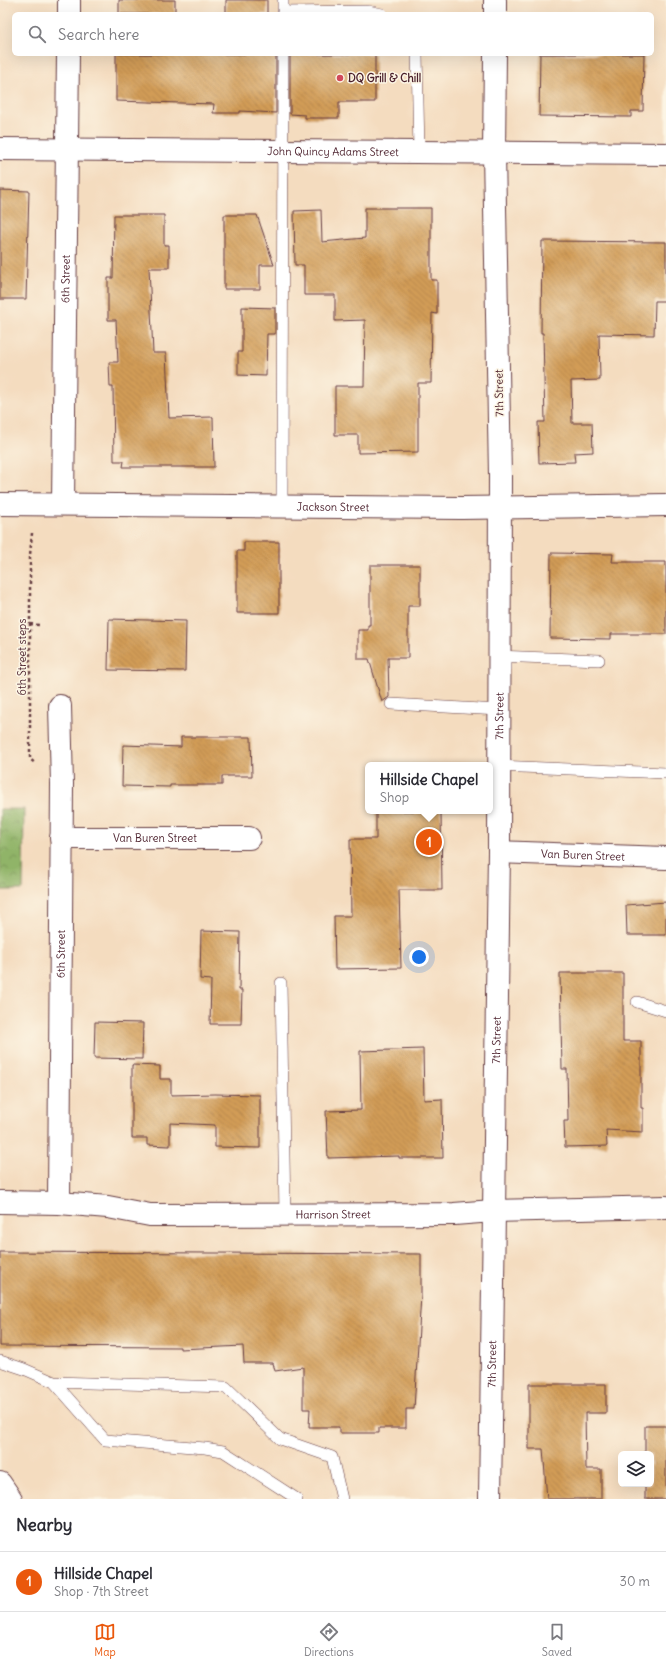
<!DOCTYPE html>
<html lang="en">
<head>
<meta charset="utf-8">
<style>
  :root { --surface:#fff; --page:#f7f7f7; --text:#2b2b33; --muted:#7c7c81; --line:#e1e1e2; --accent:#ea580c }
  body { margin:0; font-family:Delius,sans-serif; background:var(--page); color:var(--text) }
  .controls { position:absolute; right:12px; bottom:12px; display:grid; overflow:hidden; border-radius:6px; box-shadow:0 4px 16px #0002 }
  .controls button { width:36px; height:36px; display:grid; place-items:center; padding:0; border:0; border-bottom:1px solid var(--line); background:var(--surface); color:var(--text); font:20px sans-serif }
  .you { position:absolute; left:419px; top:957px; width:14px; height:14px; margin:-10px; border:3px solid #fff; border-radius:50%; background:#1a73e8; box-shadow:0 0 0 6px #1a73e833 }
  .badge { display:grid; place-items:center; width:26px; height:26px; border-radius:50%; background:var(--accent); color:#fff; font-size:13px; font-weight:700 }
  .pin { position:absolute; translate:-50% -50%; border:2px solid #fff; box-shadow:0 1px 4px #0006 }
  .popup { position:absolute; left:365px; top:762px; width:128px; height:52px; box-sizing:border-box; display:grid; place-content:center; border-radius:6px; background:var(--surface); filter:drop-shadow(0 1px 3px #0005); font-size:13px; white-space:nowrap; color:var(--muted) }
  .popup b { font-size:15px; color:var(--text) }
  .popup::after { content:''; position:absolute; left:50%; top:100%; margin-left:-8px; border:8px solid transparent; border-top-color:var(--surface) }
  .list { margin:0; padding:0; list-style:none }
  h2 { display:flex; justify-content:space-between; align-items:center; height:52px; margin:0; padding:0 16px; font-size:17px }
  h2 small { font-size:13px; font-weight:400; color:var(--muted) }
  .list li { display:grid; grid-template-columns:26px 1fr auto; gap:12px; align-items:center; box-sizing:border-box; height:60px; padding:0 16px; border-top:1px solid var(--line) }
  .list b { display:block; font-size:15px; white-space:nowrap }
  .list p { margin:0; font-size:13px; white-space:nowrap; color:var(--muted) }
  .list em { font-size:13px; font-style:normal; color:var(--muted) }
  .icon { flex:none; width:22px; height:22px; fill:none; stroke:currentColor; stroke-width:2; stroke-linecap:round; stroke-linejoin:round }
  .map { position:relative; flex:none; width:666px; height:1499px; overflow:hidden }
  .search { position:absolute; background:var(--surface); box-shadow:0 4px 16px #0002; left:12px; right:12px; top:12px; height:44px; display:flex; align-items:center; gap:10px; box-sizing:border-box; padding:0 14px; border-radius:6px; color:var(--muted); font-size:15px }
  .sheet { height:112px; background:var(--surface) }
  nav { display:flex; justify-content:space-around; align-items:center; box-sizing:border-box; height:56px; border-top:1px solid var(--line); background:var(--surface); font-size:11px; color:var(--muted) }
  nav a { display:grid; justify-items:center; gap:2px }
  nav .on { color:var(--accent) }
  .map>svg:first-child { display:block }
  .forest { fill:url(#forest-crowns); stroke:#6d6a4a }
  .building { fill:url(#building-back-hatch) }
  .lines { fill:none; stroke-linecap:round; stroke-linejoin:round }
  .service-casing { stroke:#643b41; stroke-width:12 }
  .minor-casing { stroke:#643b41; stroke-width:24 }
  .tertiary-casing { stroke:#643b41; stroke-width:24 }
  .primary-casing { stroke:#643b41; stroke-width:24 }
  .path { stroke:#643b41; stroke-width:2.5; stroke-dasharray:3 3; stroke-linecap:butt }
  .service { stroke:#fff; stroke-width:11 }
  .minor { stroke:#fff; stroke-width:22 }
  .tertiary { stroke:#fff; stroke-width:22 }
  .primary { stroke:#fff; stroke-width:22 }
  .poi-dot { fill:#d1495b; stroke:#fcf5e5; stroke-width:1.5 }
  .labels { text-anchor:middle; stroke-width:3; stroke-linejoin:round; paint-order:stroke }
  .poi-label { font-size:11px; font-weight:bold; fill:#4a1f2b; stroke:#fcf5e5; text-anchor:start }
  .street-label { font-size:11px; fill:#4a1f2b; stroke:#fcf5e5 }
</style>
</head>
<body>
<div class="map">
<svg width="666" height="1499" viewBox="0 0 666 1499">
  <defs>
    <pattern id="forest-crowns" width="20" height="18" patternUnits="userSpaceOnUse"><rect width="20" height="18" fill="#90b468"/><path d="M2 6a3 3 0 1 1 6 0M12 15a3 3 0 1 1 6 0" fill="none" stroke="#789256"/></pattern>
    <pattern id="building-back-hatch" width="6" height="6" patternUnits="userSpaceOnUse"><rect width="6" height="6" fill="#d29c57"/><path d="M-1 5l2 2M0 0l6 6M5-1l2 2" fill="none" stroke="#ac7f48"/></pattern>
  </defs>
  <rect width="100%" height="100%" fill="#fcf5e5"/>
  <filter id="ink" filterUnits="userSpaceOnUse"><feTurbulence type="fractalNoise" baseFrequency=".025" numOctaves="2"/><feDisplacementMap in="SourceGraphic" scale="8" xChannelSelector="R" yChannelSelector="G"/><feConvolveMatrix kernelMatrix="1 2 1 2 8 2 1 2 1" color-interpolation-filters="sRGB"/></filter>
  <filter id="wash" filterUnits="userSpaceOnUse"><feTurbulence type="fractalNoise" baseFrequency=".012" numOctaves="4" result="noise"/><feDisplacementMap in="SourceGraphic" scale="16" xChannelSelector="R" yChannelSelector="G"/><feGaussianBlur stdDeviation="0.9" result="paint"/><feColorMatrix in="noise" values="0 0 0 0 0 0 0 0 0 0 0 0 0 0 0 0 0 1.4 0 .05"/><feComposite in="paint" operator="in"/></filter>
  <g filter="url(#wash)">
    <rect width="100%" height="100%" fill="#f4dcbf"/>
    <path class="forest" d="M0,809H24L23,890H0Z"/>
    <g id="blocks">
      <path class="building" d="M119,0H175V14H119Z
        M226,0H267V14H226Z
        M116,54H276V113L240,111V113H213L214,104L116,101Z
        M290,54H375V102H339V118H305V115L290,114Z
        M540,54H644L643,111H631V117L539,116Z
        M0,190L29,191L26,299H0Z
        M365,208H431V280H437V314L432,313L431,383H418V452L358,453V435H335V386H364L365,320L335,321V295H304V265H295L294,211L321,210L322,242L365,238Z
        M114,215H164V245H169V268H149L153,353H166L169,418L213,417L214,467H123L124,461H114L113,387H110L109,362H118L116,320H108V278H113Z
        M224,215H257L274,265H260V289H224Z
        M542,241L666,242V301H655L654,335L599,334L600,380L571,381L572,423H592L593,452L574,453L575,462L539,463L538,422H545L543,333H541Z
        M242,307L275,308V334H267L266,376L238,375V352H242Z
        M244,542H279V613H237V551H244Z
        M551,553L613,554L612,562H666V634H611V639L550,638Z
        M370,565H420V606H408V658H388L389,697L382,702L369,659H358V630H368V625H370Z
        M109,619L186,621L185,671L108,670Z
        M181,737H251L252,776H222V785H170V787L122,786L123,745L181,747Z
        M376,811H441L442,890H399L401,968L335,969L334,916H351L350,839H376Z
        M666,902V935H627L626,905Z
        M201,931L240,932L239,990H242L241,1024H210L211,980L200,979Z
        M560,973H623V1041H641V1108H643V1132L606,1130L607,1146L565,1147L564,1121H568L567,1069H562Z
        M95,1022L143,1023L142,1059L94,1058Z
        M423,1049L424,1100L442,1099L443,1158H399V1156L328,1158L326,1111L361,1110L360,1051Z
        M132,1065L160,1066V1079H171V1095L215,1094L260,1095V1148L215,1147V1125L170,1123V1146L147,1145V1138H132Z
        M0,1252L421,1254V1295L414,1409H406V1428H379V1433H339V1427H309L310,1409H303V1367L275,1371L273,1363H244L243,1346L180,1349V1347L0,1346Z
        M529,1384H606V1413H585L586,1469H601V1499H547L543,1449H529Z
        M645,1426H666V1499H645V1484H651V1454H645Z"/>
    </g>
  </g>
  <g filter="url(#ink)">
    <use href="#blocks" fill-opacity="0" stroke="#643b41" stroke-width="1"/>
    <g class="lines">
      <defs>
        <path id="service" d="M283,12L368,11L382,14
          M283,14V0
          M417,54L419,152
          M282,506L283,54
          M499,656L599,660
          M391,704L499,710
          M499,766L666,773
          M281,983L285,1214
          M637,1002L666,1011
          M0,1361L24,1369L54,1382L105,1440L205,1448L223,1451L297,1499
          M54,1382L226,1387L280,1439L332,1457L342,1499"/>
        <g id="minor">
          <path d="M69,14V0"/>
          <path id="s1" d="M0,149L666,154"/>
          <path id="s2" d="M63,504L68,54"/>
          <path id="s3" d="M61,838H249"/>
          <path id="s4" d="M499,852L666,858"/>
          <path id="s5" d="M0,1202L59,1203L108,1207L150,1215L454,1214L493,1211L666,1207"/>
          <path id="s6" d="M59,1203L62,784L60,706"/>
          <path d="M0,1483L11,1499"/>
        </g>
        <g id="tertiary">
          <path id="s7" d="M0,504L461,508L666,505"/>
        </g>
        <g id="primary">
          <path d="M495,14V0"/>
          <path id="s8" d="M490,1499L499,852L500,476L494,153L495,54"/>
        </g>
      </defs>
      <use href="#service" class="service-casing"/>
      <use href="#minor" class="minor-casing"/>
      <use href="#tertiary" class="tertiary-casing"/>
      <use href="#primary" class="primary-casing"/>
      <path class="path" d="M32,533L30,555V759L36,764
        M30,624L39,625"/>
      <use href="#service" class="service"/>
      <use href="#minor" class="minor"/>
      <use href="#tertiary" class="tertiary"/>
      <use href="#primary" class="primary"/>
    </g>
  </g>
  <circle class="poi-dot" cx="340" cy="78" r="4"/>
  <g class="labels">
    <g class="poi-label">
      <text x="348" y="82">DQ Grill &amp; Chill</text>
    </g>
    <g class="street-label">
      <text dy="4" stroke="none"><textPath href="#s1" startOffset="333">John Quincy Adams Street</textPath></text>
      <text dy="4" stroke="none"><textPath href="#s2" startOffset="225">6th Street</textPath></text>
      <text transform="translate(499 393) rotate(-91)" y="4">7th Street</text>
      <text dy="4" stroke="none"><textPath href="#s7" startOffset="333">Jackson Street</textPath></text>
      <text transform="translate(22 657) rotate(-90)" y="4">6th Street steps</text>
      <text dy="4" stroke="none"><textPath href="#s8" startOffset="783">7th Street</textPath></text>
      <text dy="4" stroke="none"><textPath href="#s3" startOffset="94">Van Buren Street</textPath></text>
      <text dy="4" stroke="none"><textPath href="#s4" startOffset="84">Van Buren Street</textPath></text>
      <text dy="4" stroke="none"><textPath href="#s6" startOffset="249">6th Street</textPath></text>
      <text dy="4" stroke="none"><textPath href="#s8" startOffset="459">7th Street</textPath></text>
      <text dy="4" stroke="none"><textPath href="#s5" startOffset="334">Harrison Street</textPath></text>
      <text dy="4" stroke="none"><textPath href="#s8" startOffset="135">7th Street</textPath></text>
    </g>
  </g>
</svg>
<div class="controls">
<button><svg class="icon" aria-label="layers" viewBox="0 0 24 24"><path d="M12 4l9 5-9 5-9-5zM3 14l9 5 9-5"/></svg></button>
</div>
<div class="you"></div>
<div class="pin badge" style="left:429px;top:842px">1</div>
<div class="popup"><b>Hillside Chapel</b>Shop</div>
<div class="search"><svg class="icon" aria-label="search" viewBox="0 0 24 24"><circle cx="10" cy="10" r="6"/><path d="M15 15l6 6"/></svg>Search here</div>
</div>
<section class="sheet">
<h2>Nearby<small></small></h2>
<ul class="list">
<li><span class="badge">1</span><div><b>Hillside Chapel</b><p>Shop · 7th Street</p></div><em>30 m</em></li>
</ul>
</section>
<nav>
<a class="on"><svg class="icon" aria-label="map" viewBox="0 0 24 24"><path d="M3 6l6-2 6 2 6-2v14l-6 2-6-2-6 2zM9 4v14M15 6v14"/></svg>Map</a>
<a><svg class="icon" aria-label="directions" viewBox="0 0 24 24"><path d="M12 3l9 9-9 9-9-9zM9 14v-3h6M13 9l2 2-2 2"/></svg>Directions</a>
<a><svg class="icon" aria-label="saved" viewBox="0 0 24 24"><path d="M7 4h10v16l-5-4-5 4z"/></svg>Saved</a>
</nav>
</body>
</html>
